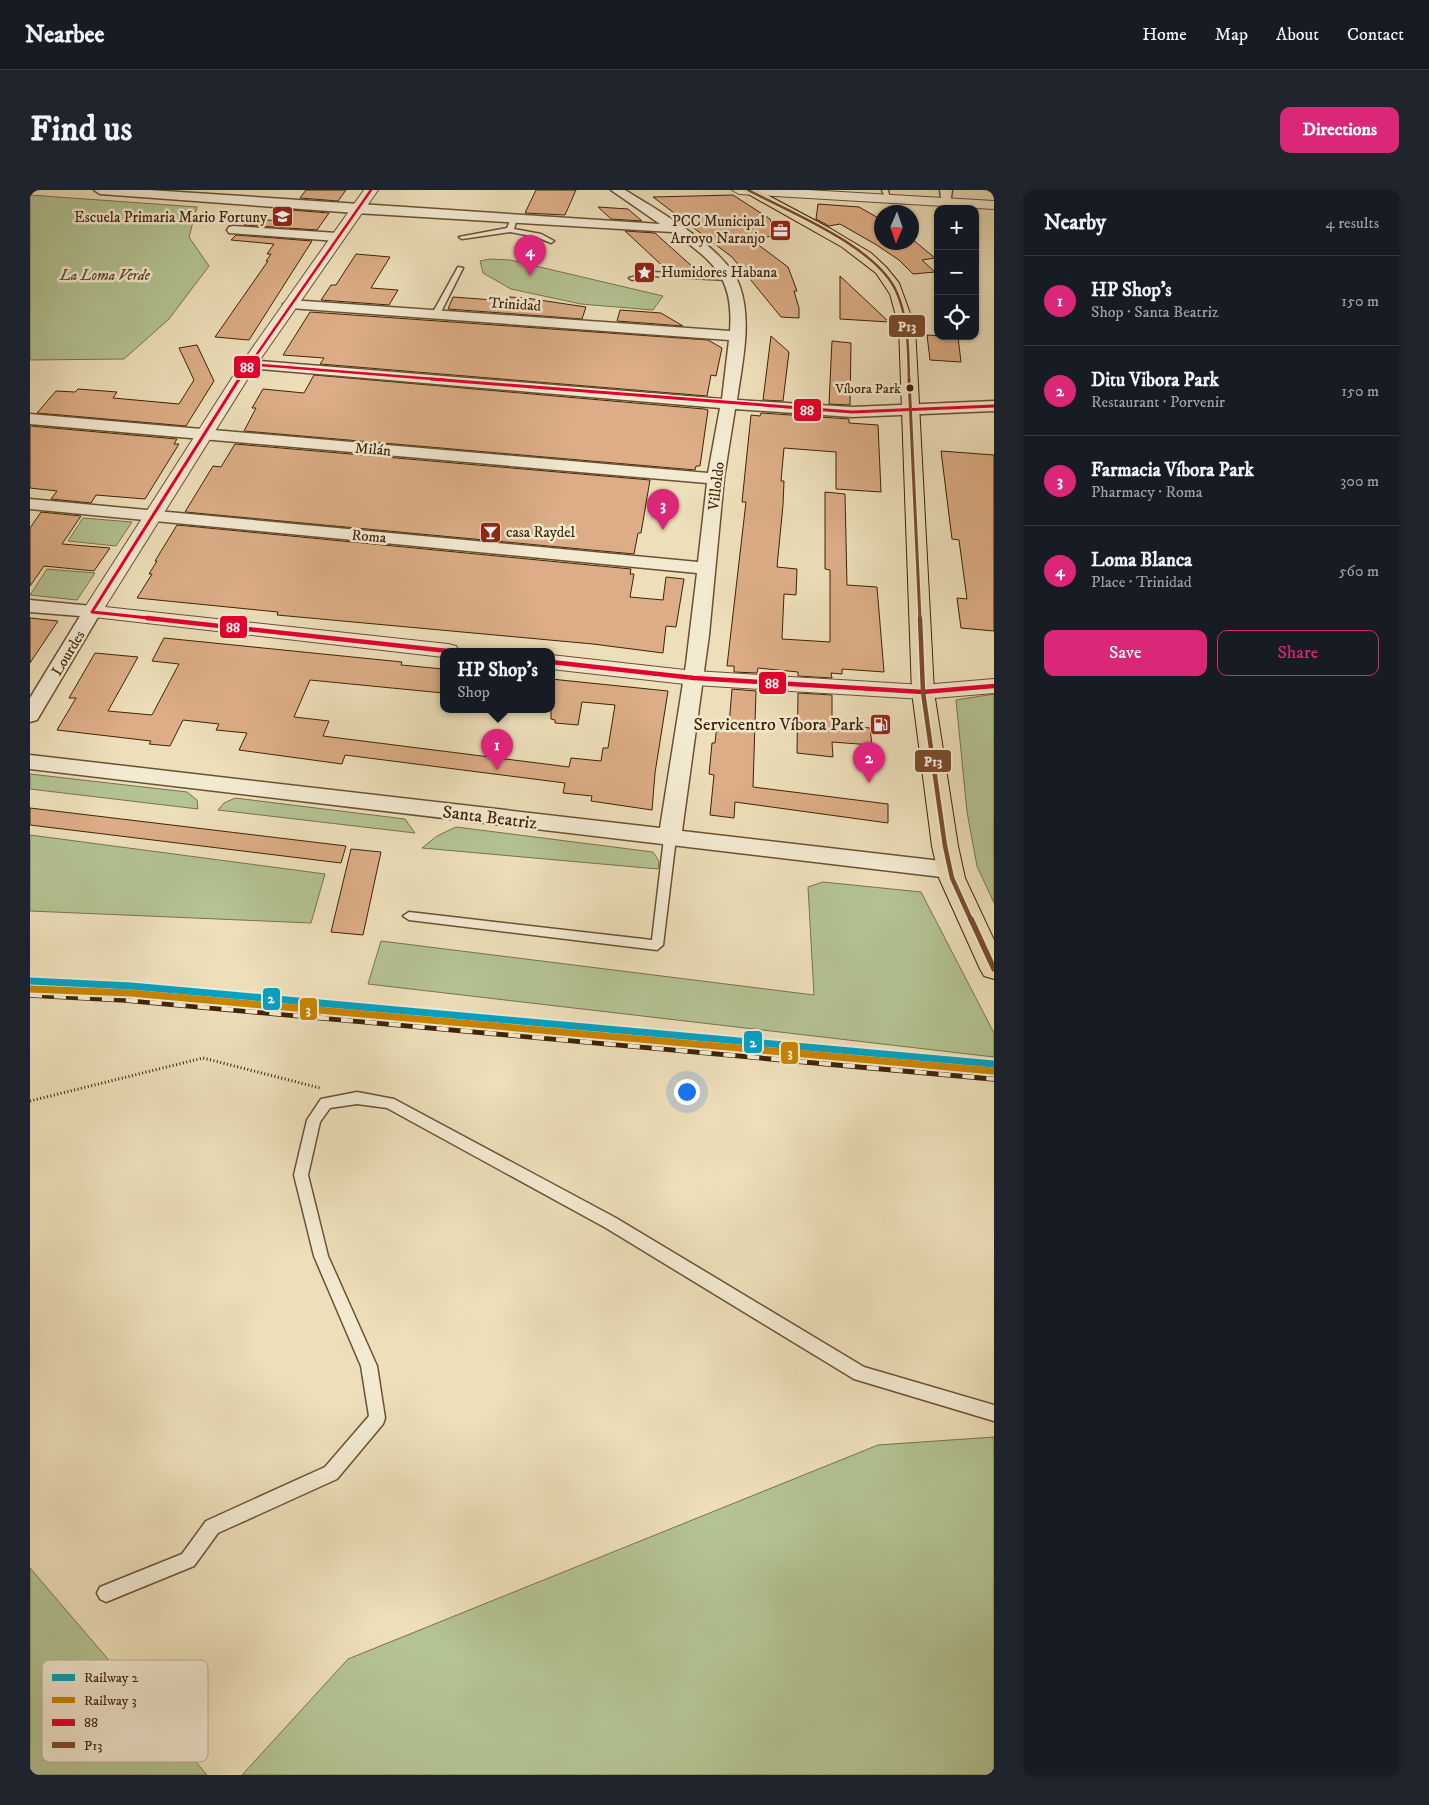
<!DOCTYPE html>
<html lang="en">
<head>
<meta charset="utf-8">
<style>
  :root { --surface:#171b24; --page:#20242c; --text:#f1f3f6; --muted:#9ea1a6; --line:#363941; --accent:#db2777 }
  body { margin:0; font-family:"IM FELL DW Pica",serif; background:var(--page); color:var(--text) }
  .controls { position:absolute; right:15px; top:15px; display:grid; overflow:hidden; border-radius:10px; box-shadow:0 1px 4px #0004 }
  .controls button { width:45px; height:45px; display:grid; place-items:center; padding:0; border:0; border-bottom:1px solid var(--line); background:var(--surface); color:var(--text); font:25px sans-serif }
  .compass { position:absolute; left:844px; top:15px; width:45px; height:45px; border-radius:50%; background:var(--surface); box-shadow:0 1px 4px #0004; rotate:182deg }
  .you { position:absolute; left:656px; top:901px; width:18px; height:18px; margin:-12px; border:4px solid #fff; border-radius:50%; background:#1a73e8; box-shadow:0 0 0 8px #1a73e833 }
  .badge { display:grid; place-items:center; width:32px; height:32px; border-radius:50%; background:var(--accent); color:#fff; font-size:16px; font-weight:700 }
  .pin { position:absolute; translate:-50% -41px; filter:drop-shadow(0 1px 2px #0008) }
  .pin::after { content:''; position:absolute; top:26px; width:18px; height:15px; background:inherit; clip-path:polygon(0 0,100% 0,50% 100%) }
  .popup { position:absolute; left:410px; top:458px; width:115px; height:65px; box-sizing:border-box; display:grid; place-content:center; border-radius:10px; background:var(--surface); filter:drop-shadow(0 1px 4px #0005); font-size:16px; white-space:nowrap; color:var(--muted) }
  .popup b { font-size:19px; color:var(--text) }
  .popup::after { content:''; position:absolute; left:50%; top:100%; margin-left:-10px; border:10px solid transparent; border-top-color:var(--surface) }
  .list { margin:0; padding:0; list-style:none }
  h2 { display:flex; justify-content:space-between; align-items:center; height:65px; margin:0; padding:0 20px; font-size:21px }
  h2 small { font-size:16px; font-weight:400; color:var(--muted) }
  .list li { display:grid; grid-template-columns:32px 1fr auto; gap:15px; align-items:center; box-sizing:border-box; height:90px; padding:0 20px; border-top:1px solid var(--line) }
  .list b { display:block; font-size:19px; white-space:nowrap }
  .list p { margin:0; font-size:16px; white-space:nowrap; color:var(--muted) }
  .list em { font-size:16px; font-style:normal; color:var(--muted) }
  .actions { display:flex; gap:10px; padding:15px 20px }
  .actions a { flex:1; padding:11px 0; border:1px solid var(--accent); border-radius:10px; text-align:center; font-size:18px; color:var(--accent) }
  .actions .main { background:var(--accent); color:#fff }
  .icon { flex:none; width:28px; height:28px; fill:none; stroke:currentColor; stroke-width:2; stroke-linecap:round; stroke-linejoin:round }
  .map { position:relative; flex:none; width:964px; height:1585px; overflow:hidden; border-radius:10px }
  header { display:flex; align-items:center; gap:30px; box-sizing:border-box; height:70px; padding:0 25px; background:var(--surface); border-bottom:1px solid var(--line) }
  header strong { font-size:24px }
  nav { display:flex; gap:28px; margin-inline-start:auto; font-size:18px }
  .intro { display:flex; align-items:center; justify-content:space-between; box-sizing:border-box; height:120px; padding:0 30px }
  h1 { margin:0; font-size:35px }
  .button { padding:12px 22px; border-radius:10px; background:var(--accent); color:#fff; font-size:18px; font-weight:700 }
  main { display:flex; gap:30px; padding:0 30px }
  aside { flex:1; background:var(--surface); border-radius:10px; box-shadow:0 1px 4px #0004 }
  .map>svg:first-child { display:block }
  .green { fill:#b4c393; stroke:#7a724c }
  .building { fill:#dcad86; stroke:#3f2205 }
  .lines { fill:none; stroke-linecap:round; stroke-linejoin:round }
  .service-casing { stroke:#6a5132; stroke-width:3 }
  .minor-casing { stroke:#6a5132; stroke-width:3 }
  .tertiary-casing { stroke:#6a5132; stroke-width:2 }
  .primary-casing { stroke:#3f2205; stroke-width:2 }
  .path { stroke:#3f2205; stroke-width:3; stroke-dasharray:1 2.5; stroke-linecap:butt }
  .service { fill:#f3ead2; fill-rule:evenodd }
  .minor { fill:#f3ead2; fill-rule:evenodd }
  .tertiary { fill:#f3ead2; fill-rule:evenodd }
  .primary { fill:#eddfba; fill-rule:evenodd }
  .rail-casing { stroke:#3f2205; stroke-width:5.5 }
  .rail { stroke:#f3ead2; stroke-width:4; stroke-dasharray:12; stroke-linecap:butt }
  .bus-1-far2-casing { stroke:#f3ead2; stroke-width:4.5 }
  .bus-1-far1-casing { stroke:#f3ead2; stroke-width:5.5 }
  .bus-1-casing { stroke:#f3ead2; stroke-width:8 }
  .bus-2-far3-casing { stroke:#f3ead2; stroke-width:4.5 }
  .bus-2-far2-casing { stroke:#f3ead2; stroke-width:5.5 }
  .bus-2-far1-casing { stroke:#f3ead2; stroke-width:8 }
  .bus-2-casing { stroke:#f3ead2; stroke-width:9 }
  .bus-1-far2 { stroke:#e4002b; stroke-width:2.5 }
  .bus-1-far1 { stroke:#e4002b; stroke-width:3 }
  .bus-1 { stroke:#e4002b; stroke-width:4.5 }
  .bus-2-far3 { stroke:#7a4b2a; stroke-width:2.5 }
  .bus-2-far2 { stroke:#7a4b2a; stroke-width:3 }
  .bus-2-far1 { stroke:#7a4b2a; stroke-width:4.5 }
  .bus-2 { stroke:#7a4b2a; stroke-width:5.5 }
  .rail-1-casing { stroke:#f3ead2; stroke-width:11 }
  .rail-2-casing { stroke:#f3ead2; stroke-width:11 }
  .rail-1 { stroke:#03a2c4; stroke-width:7 }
  .rail-2 { stroke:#c98501; stroke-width:7 }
  .bus-dot { fill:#3f2205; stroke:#f3ead2; stroke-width:2 }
  .labels { text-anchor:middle; stroke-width:5; stroke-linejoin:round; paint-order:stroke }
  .far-bus-label { font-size:14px; fill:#3f2205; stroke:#f3ead2; text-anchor:end }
  .far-poi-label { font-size:15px; fill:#3f2205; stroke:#f3ead2; text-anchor:end }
  .far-park-label { font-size:15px; font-style:italic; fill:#5c4a28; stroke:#f3ead2 }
  .far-street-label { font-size:15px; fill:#3f2205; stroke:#f3ead2 }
  .poi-label { font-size:18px; fill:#3f2205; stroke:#f3ead2; text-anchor:end }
  .street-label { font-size:18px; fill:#3f2205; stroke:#f3ead2 }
  .key { fill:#f3ead2; stroke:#bdae94; stroke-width:1 }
  .key-label { font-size:14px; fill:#3f2205 }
  .line-badge { stroke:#f3ead2; stroke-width:2 }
  .badge-label { font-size:14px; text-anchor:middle; font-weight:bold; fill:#fff }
</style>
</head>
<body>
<header>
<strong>Nearbee</strong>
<nav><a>Home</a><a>Map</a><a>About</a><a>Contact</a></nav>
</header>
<div class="intro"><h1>Find us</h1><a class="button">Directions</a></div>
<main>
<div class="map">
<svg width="964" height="1585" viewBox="0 0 964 1585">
  <rect width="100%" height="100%" fill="#eddfba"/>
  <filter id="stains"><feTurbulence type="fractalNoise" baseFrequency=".004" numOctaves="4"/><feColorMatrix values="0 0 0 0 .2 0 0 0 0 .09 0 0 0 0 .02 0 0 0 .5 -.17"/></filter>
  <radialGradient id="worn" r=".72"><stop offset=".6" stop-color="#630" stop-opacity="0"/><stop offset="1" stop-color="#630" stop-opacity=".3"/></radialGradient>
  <path class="green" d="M0,5L167,17L159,47L179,76L139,129L94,169L0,170Z
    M460,69L480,70L633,106L623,120L551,114L481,99L453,83L450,71Z
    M53,328L102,332L86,356L38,351Z
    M17,379L65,383L47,410L0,405Z
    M964,504V713L947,676L937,622L926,510Z
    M0,584L157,602L167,610L168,619L0,599Z
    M205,608L375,629L385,643L188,620L194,613Z
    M426,637L623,662L629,671L628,679L392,658L407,646Z
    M0,645L295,684L281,733L0,721Z
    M793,692L891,702L964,843V867L338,794L351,751L784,805L778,697Z
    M964,1247V1585H212L318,1469L848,1255Z
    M0,1378L177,1585H0Z"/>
  <path class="building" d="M276,0H316L308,11L270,8Z
    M506,0H546L535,25L495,23Z
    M703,5L740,29L747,45L722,50L758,77L767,101H764L769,118V128L751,127L702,67L623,7Z
    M788,14L829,17L852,30V52H882V49L905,68L892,70L905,82L883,84L869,70L845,54L810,34L799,36L786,29Z
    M568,17L598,19L612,31L581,29Z
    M261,20L299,23L287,40L214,35L220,29L253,31Z
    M595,41L625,43L665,79L638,81Z
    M206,45L282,51L219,150L185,147L238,71H236L241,64H237L244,54L201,50Z
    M326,64L360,67L341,98L368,100L359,115L291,110L301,95H306Z
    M810,86L859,132L810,129Z
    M423,107L477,111L479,107L496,108L556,117L552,129L418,119Z
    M590,120L631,123L653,136L587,131Z
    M280,122L678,150L692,158L686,186L681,185L677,206L290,174L294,168L253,165Z
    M897,145L928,147L931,172L900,170Z
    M741,146L759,162L753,211L733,210Z
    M802,151L821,153L820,215L799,214Z
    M167,155L184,191L156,236L7,223L26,201L45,202L48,199L87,202L83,208L149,214L164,190L149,158Z
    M284,185L674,219L678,220L670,276H666L665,280L214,241L226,218H222L233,199L274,203Z
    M731,223L819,229V233L848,235L851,302L806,299V262L754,258L751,291H754L753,315L747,377L767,379L766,405L754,404L752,449L800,452V380L795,379V302L815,304L817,395L847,397L854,482L812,479V484L801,483L802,488L768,486V482L728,478L727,483L704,482V476H697L716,312H712L721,225L730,226Z
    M0,236L147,249L144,254H149L115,309L66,305L61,313L21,309L27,301L0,298Z
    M205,254L620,290L611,343H608L604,364L155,322L183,276L191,277Z
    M911,261L964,265V441L931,438L927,408L937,409L929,350L922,349Z
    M11,322L51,326L32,354L80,358L64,381L14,376L0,396V338Z
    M147,335L601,379L600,384H604L600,407L633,410L636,387L654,389L646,437L636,436L633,463L563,454L247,425L248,422L107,408L122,384H119L127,371H125Z
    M0,428L28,431L0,473Z
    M134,448L372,472L371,475L413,479V503L280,490L264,527L299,531L293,546L539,577L541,568L571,571L573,558H578L585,515L552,512L548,535L525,533V530L521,529V489L638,501L625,583L622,620L561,611L562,606L533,603L535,593L315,565L312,574L209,560L217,543L186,540L189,534L153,530L140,556L119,554L121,551L27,540L46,508H39L65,463L108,467L78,521L122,525L149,474L122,471Z
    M702,499L726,501L723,597L858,614V633L705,612L704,628L680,625L684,585L679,584L682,553H685L687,534L699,535Z
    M768,503L802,505V534L840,538L842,555L802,552L803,567L767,563Z
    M0,618L316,656L311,673L0,635Z
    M321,659L351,662L333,745L301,742Z"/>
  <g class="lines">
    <defs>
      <path id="service" d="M852,0H858L860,10H856Z
        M484,26L487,28L484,39L511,44L524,51L521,53L507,47L480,42L432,49L429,47L477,38L481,28Z
        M428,77L433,78L410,124L404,125L402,124Z
        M622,82L699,86L702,88L699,90L622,86L602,90L599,88Z
        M640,644L646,648L633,755L627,760L379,730L373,726L379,722L622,750L634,648Z
        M327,902L364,909L586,1028L834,1177L964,1215V1231L824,1189L576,1038L357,918L327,914L300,918L290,932L278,985L298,1066L347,1176L355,1228L353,1234L307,1289L188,1343L164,1376L76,1412L70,1409L67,1403L70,1397L152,1364L176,1331L295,1277L339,1226L331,1176L284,1066L264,985L277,930L291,909Z"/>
      <path id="minor" d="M64,0H119L630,34L581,0H595C627,20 699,60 710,97C722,132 712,174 707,210L822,217L964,211V221L822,227L705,219L694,288L679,445L652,641L920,672L928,674L932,680L928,686L920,688L0,579V565L630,638L656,474L667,383L0,319V309L668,372L677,293L0,234V224L678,283L690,218L219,178L212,174L219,170L692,209L699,150L260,118L253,114L260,110L700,141C704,88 684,71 642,42L326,23L70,4Z
        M910,0H922L920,15H912Z
        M203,36L307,43L313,47L307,51L199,43L197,40L199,37Z
        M0,410L62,416L69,418L71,422L7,530L0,532V508L50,426L0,422Z"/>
      <path id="tertiary" d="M334,0H348L227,174L75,417L418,454L426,456L429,461H413V467L55,426L52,422L211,174Z
        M702,0H777L964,11V19L709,4Z
        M521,465L664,481L893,495L964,489V503L893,509L664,495L521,479Z"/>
      <path id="primary" d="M711,0H728L801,39L841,63L856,77L869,93L885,137L904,502L928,656L935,688L964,750V789L954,786L950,779L909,688L902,656L882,502L869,137L860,104L846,83L812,57Z"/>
    </defs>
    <use href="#service" class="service-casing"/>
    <use href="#minor" class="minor-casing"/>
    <use href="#tertiary" class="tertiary-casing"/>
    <use href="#primary" class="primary-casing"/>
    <path class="path" d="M0,911L173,868L290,898"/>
    <use href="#service" class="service"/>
    <use href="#minor" class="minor"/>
    <use href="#tertiary" class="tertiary"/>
    <use href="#primary" class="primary"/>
    <defs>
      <path id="rail" d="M0,805L95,810L964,889"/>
    </defs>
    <use href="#rail" class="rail-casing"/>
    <use href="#rail" class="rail"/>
    <defs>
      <path id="bus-1-far2" d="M219,174L416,190
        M209,190L341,0"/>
      <path id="bus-1-far1" d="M401,189L822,222L964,216
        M128,429L62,422L209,189"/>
      <path id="bus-1" d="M117,428L418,461
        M521,472L664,488L893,502L964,496"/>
      <path id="bus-2-far3" d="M718,0C761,23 848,57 867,103C879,131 878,161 879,190"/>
      <path id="bus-2-far2" d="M879,189L890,429"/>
      <path id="bus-2-far1" d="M890,428L893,502L915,656L922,688L941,730"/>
      <path id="bus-2" d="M941,729L964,779"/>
    </defs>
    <use href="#bus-1-far2" class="bus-1-far2-casing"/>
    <use href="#bus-1-far1" class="bus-1-far1-casing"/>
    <use href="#bus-1" class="bus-1-casing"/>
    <use href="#bus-2-far3" class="bus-2-far3-casing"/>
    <use href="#bus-2-far2" class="bus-2-far2-casing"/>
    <use href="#bus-2-far1" class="bus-2-far1-casing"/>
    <use href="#bus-2" class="bus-2-casing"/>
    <use href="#bus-1-far2" class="bus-1-far2"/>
    <use href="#bus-1-far1" class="bus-1-far1"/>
    <use href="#bus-1" class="bus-1"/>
    <use href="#bus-2-far3" class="bus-2-far3"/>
    <use href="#bus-2-far2" class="bus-2-far2"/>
    <use href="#bus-2-far1" class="bus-2-far1"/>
    <use href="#bus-2" class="bus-2"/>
    <defs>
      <path id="rail-1" d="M0,791L101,796L964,874"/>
      <path id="rail-2" d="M0,799L100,803L963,881"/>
    </defs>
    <use href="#rail-1" class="rail-1-casing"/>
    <use href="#rail-2" class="rail-2-casing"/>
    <use href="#rail-1" class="rail-1"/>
    <use href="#rail-2" class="rail-2"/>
  </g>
  <defs>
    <symbol id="school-square" viewBox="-11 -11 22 22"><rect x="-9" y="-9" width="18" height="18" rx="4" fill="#8f2418" stroke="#f3ead2"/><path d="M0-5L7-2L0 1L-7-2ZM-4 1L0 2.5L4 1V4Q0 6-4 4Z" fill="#fff"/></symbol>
    <symbol id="office-square" viewBox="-11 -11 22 22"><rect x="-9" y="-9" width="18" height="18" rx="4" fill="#8f2418" stroke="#f3ead2"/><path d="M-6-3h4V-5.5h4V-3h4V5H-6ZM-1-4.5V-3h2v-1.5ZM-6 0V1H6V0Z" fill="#fff"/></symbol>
    <symbol id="sight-square" viewBox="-11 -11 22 22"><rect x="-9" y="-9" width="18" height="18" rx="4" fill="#8f2418" stroke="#f3ead2"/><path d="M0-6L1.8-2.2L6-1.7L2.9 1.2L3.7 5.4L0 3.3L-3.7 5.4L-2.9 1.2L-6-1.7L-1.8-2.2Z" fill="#fff"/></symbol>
    <symbol id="bar-square" viewBox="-11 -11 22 22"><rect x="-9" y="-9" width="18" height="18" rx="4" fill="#8f2418" stroke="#f3ead2"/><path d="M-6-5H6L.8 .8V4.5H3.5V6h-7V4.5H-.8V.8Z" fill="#fff"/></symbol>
    <symbol id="fuel-square" viewBox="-11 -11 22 22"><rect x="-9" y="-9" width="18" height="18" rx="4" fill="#8f2418" stroke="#f3ead2"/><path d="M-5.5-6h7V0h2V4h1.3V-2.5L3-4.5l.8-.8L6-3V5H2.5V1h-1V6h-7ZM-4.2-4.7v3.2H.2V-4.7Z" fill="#fff"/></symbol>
  </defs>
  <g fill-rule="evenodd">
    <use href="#school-square" x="240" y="14" width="25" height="25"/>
    <use href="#office-square" x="738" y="28" width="25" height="25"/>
    <use href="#sight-square" x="602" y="70" width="25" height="25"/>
    <use href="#bar-square" x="448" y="330" width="25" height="25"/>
    <use href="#fuel-square" x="838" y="522" width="25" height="25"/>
  </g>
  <circle class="bus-dot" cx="880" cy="198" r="4.5"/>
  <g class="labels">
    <g class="far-bus-label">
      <text x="871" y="203">Víbora Park</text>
    </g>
    <g class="far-poi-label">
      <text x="237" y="32">Escuela Primaria Mario Fortuny</text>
      <text x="735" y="36">PCC Municipal<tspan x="735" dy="17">Arroyo Naranjo</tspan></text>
      <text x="631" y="87" text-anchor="start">Humidores Habana</text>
      <text x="476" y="347" text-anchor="start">casa Raydel</text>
    </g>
    <g class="far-park-label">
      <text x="75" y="90">La Loma Verde</text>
    </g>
    <g class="far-street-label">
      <text transform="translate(485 114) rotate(4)" y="5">Trinidad</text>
      <text transform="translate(343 259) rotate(5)" y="5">Milán</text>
      <text transform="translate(686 296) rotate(-83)" y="5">Villoldo</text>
      <text transform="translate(339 346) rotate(5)" y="5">Roma</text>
      <text transform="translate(38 463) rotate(-59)" y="5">Lourdes</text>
    </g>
    <g class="poi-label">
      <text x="834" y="540">Servicentro Víbora Park</text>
    </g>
    <g class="street-label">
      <text transform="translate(460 627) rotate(7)" y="6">Santa Beatriz</text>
    </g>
  </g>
  <rect x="12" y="1470" width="166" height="102" rx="8" class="key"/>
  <rect x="22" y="1484" width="23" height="7" fill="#03a2c4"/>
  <rect x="22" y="1507" width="23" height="6" fill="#c98501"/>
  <rect x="22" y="1529" width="23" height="7" fill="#e4002b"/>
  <rect x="22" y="1552" width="23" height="6" fill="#7a4b2a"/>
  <g class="key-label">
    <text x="54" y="1492">Railway 2</text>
    <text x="54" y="1515">Railway 3</text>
    <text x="54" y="1537">88</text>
    <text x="54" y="1560">P13</text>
  </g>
  <g class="line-badge">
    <rect x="858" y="124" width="38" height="24" rx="5" fill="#7a4b2a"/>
    <rect x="203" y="165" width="28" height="24" rx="5" fill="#e4002b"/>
    <rect x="763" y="208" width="29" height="24" rx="5" fill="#e4002b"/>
    <rect x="189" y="425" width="29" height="24" rx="5" fill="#e4002b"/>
    <rect x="728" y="481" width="29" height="24" rx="5" fill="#e4002b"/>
    <rect x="884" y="559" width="38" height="24" rx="5" fill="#7a4b2a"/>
    <rect x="232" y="797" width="19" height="24" rx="5" fill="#03a2c4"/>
    <rect x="269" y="807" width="19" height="24" rx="5" fill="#c98501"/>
    <rect x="713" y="840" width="20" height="24" rx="5" fill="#03a2c4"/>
    <rect x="750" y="851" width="19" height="24" rx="5" fill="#c98501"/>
  </g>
  <g class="badge-label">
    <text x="877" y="141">P13</text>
    <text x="217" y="182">88</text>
    <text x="777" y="225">88</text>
    <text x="203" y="442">88</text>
    <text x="742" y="498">88</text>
    <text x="903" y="576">P13</text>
    <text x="241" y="813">2</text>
    <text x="278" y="824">3</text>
    <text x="723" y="857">2</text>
    <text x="760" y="867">3</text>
  </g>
  <rect width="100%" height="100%" filter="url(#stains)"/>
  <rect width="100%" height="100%" fill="url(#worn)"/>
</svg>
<div class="controls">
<button>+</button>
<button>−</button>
<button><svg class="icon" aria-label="locate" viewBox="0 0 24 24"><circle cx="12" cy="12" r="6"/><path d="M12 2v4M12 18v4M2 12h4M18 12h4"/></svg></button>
</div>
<svg class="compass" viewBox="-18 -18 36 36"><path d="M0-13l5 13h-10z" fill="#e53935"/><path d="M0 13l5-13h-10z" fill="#9ea1a6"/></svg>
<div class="you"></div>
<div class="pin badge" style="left:467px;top:580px">1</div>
<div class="popup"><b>HP Shop's</b>Shop</div>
<div class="pin badge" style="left:839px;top:593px">2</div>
<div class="pin badge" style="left:633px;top:340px">3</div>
<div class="pin badge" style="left:500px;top:86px">4</div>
</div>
<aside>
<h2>Nearby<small>4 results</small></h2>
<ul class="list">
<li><span class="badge">1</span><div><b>HP Shop's</b><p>Shop · Santa Beatriz</p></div><em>150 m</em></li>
<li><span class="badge">2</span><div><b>Ditu Vibora Park</b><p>Restaurant · Porvenir</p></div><em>150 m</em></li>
<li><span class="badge">3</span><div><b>Farmacia Víbora Park</b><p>Pharmacy · Roma</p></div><em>300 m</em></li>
<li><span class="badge">4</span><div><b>Loma Blanca</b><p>Place · Trinidad</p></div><em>560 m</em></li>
</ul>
<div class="actions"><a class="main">Save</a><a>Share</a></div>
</aside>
</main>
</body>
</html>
